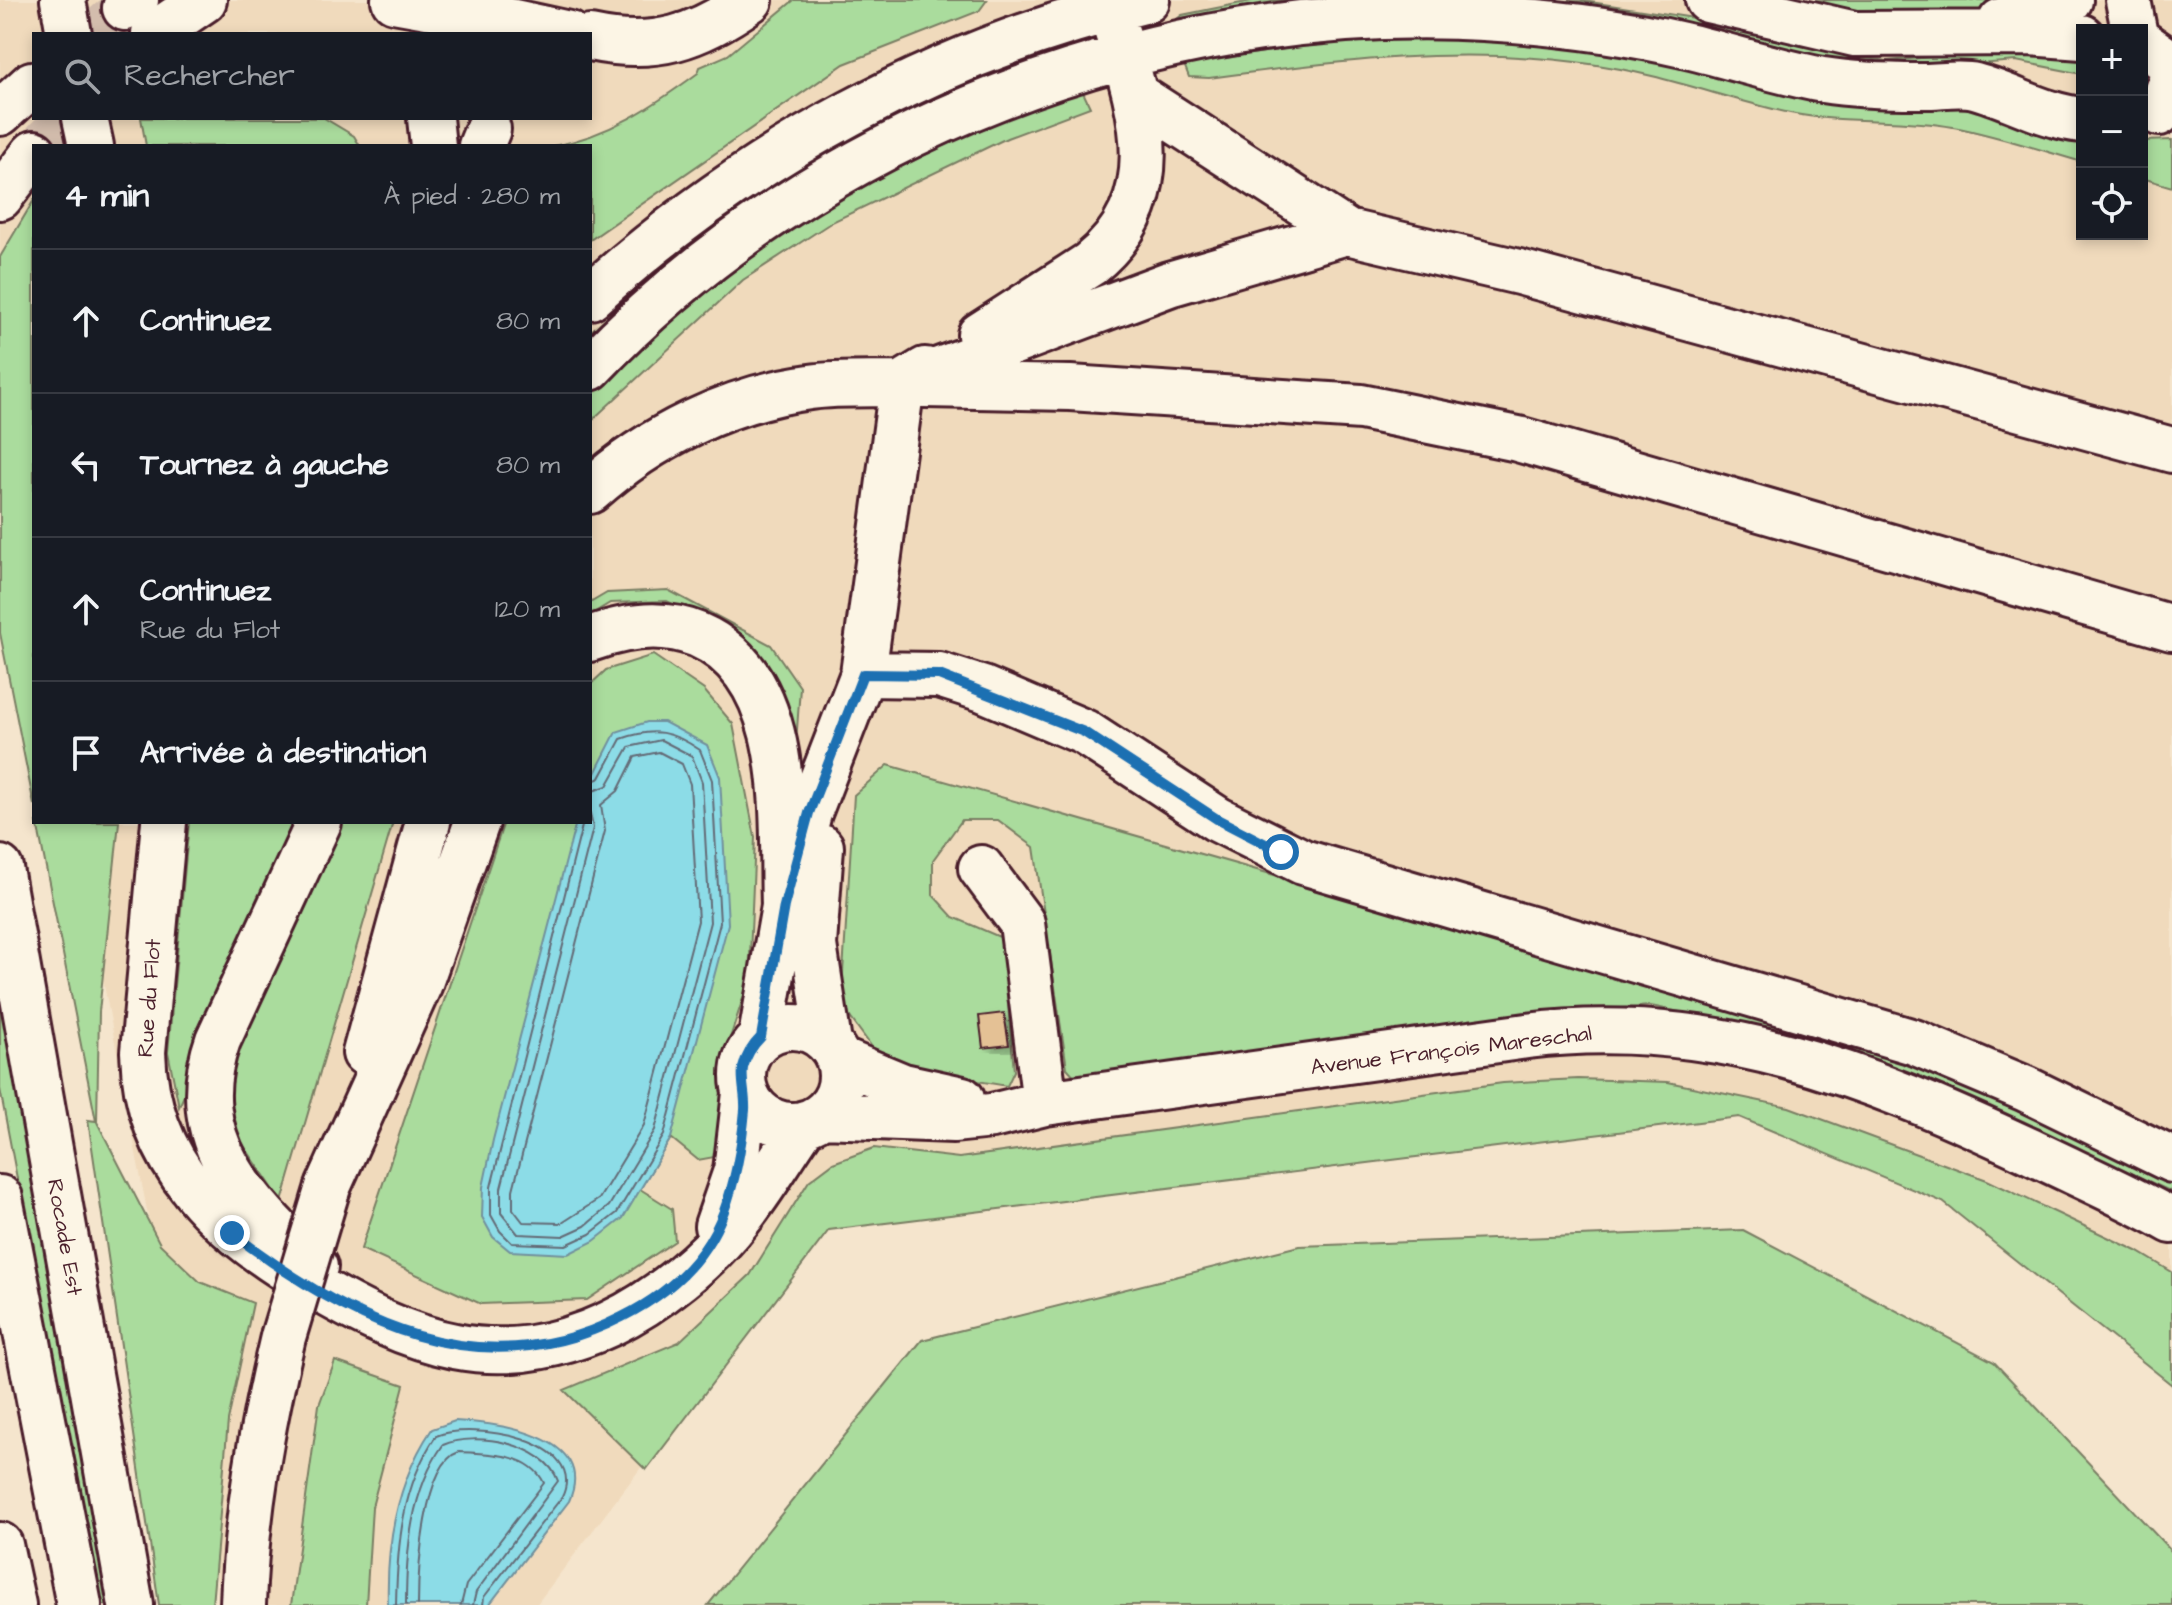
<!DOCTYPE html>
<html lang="fr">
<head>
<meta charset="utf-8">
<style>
  :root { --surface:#171b24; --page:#20242c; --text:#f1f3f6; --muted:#9ea1a6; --line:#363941 }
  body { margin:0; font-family:"Architects Daughter",sans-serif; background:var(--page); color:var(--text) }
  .controls { position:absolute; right:24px; top:24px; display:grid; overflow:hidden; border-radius:0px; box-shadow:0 4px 12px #0003 }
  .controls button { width:72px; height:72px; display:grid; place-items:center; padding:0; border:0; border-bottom:2px solid var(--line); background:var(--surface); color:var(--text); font:40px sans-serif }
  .stop { position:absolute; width:24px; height:24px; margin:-18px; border:6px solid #1f6fb2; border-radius:50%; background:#fff }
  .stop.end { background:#1f6fb2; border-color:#fff; box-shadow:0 2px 8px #0008 }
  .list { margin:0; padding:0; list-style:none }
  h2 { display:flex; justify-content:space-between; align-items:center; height:104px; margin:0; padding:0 32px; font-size:34px }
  h2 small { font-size:26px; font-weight:400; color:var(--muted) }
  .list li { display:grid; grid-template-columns:52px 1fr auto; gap:24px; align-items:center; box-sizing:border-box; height:144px; padding:0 32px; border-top:2px solid var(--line) }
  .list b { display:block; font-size:30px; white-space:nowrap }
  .list p { margin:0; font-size:26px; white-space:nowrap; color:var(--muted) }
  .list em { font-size:26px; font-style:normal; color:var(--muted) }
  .icon { flex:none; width:44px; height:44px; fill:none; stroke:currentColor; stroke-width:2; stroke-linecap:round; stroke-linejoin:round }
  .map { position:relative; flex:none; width:2172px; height:1605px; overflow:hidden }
  .search { position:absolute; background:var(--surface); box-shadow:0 4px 12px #0003; left:32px; top:32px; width:560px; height:88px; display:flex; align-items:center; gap:20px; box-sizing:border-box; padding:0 28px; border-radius:0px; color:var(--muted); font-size:30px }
  .panel { position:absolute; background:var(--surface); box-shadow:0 4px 12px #0003; left:32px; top:144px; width:560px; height:680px; border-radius:0px }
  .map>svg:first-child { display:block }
  .built { fill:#f0dabc; fill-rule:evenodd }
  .green { fill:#aadc9d; stroke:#7a7e64; stroke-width:2 }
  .water { fill:#8cdce7; stroke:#72909c; stroke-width:2 }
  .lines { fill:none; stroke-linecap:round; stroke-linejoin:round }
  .shore { stroke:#646b76; stroke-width:2 }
  .building { fill:#e4c195; stroke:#4a1f2b; stroke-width:2; filter:url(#shadow) }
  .highway-tunnel { stroke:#d3bdad; stroke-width:44; stroke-dasharray:44 22; stroke-linecap:butt }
  .minor-casing { stroke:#4a1f2b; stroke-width:50 }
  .highway-casing { stroke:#4a1f2b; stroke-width:50 }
  .minor { stroke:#fcf5e5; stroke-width:44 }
  .highway { stroke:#fcf5e5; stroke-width:44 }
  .highway-bridge-casing { stroke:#4a1f2b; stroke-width:50; stroke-linecap:butt }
  .highway-bridge { stroke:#fcf5e5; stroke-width:44 }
  .route { stroke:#1f6fb2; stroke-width:10 }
  .labels { text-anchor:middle; stroke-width:7; stroke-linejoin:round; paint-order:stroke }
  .street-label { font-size:22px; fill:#4a1f2b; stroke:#fcf5e5 }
</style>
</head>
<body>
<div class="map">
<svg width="2172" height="1605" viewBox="0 0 2172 1605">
  <defs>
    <filter id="shadow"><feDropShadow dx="9" dy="5" stdDeviation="4" flood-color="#0004"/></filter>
  </defs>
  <rect width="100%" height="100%" fill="#f5e5cd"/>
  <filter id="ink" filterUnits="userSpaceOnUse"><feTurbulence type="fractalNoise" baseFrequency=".0125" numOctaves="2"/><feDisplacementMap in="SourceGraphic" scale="16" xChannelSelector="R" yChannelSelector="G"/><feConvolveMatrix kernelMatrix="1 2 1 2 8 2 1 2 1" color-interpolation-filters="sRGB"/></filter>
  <g filter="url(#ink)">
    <path class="built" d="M0,0H2172V1385L1929,1192L1739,1117L825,1227L536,1605H222L73,822H590V146H34V615L0,436ZM2082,30H2142V234H2082ZM34,34H590V118H34Z"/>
    <path class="green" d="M794,0H987L979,11L844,64L590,240V146H553C609,136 653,106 698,73L700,67L728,55Z
      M1256,0H1405L1171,24L1182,15Z
      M1488,0L1584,1L1700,19L1829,52L1887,61L2011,50L2082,57V74L2016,61L1880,72Z
      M1786,0H2019C2001,5 1983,11 1965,14C1915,22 1834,17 1786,0Z
      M1507,34L1630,53L1834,104L1965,105L2082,139V162C2040,150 1996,135 1953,127C1900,117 1844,124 1790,113C1723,98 1658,73 1590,64C1463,45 1334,61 1209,78L1189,77L1184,64L1332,42Z
      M1056,48L1073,54L590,353V332C655,273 722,218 796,169C875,116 967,82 1056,48Z
      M1082,90L1090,107L1007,138L832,222L743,280L590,422V394L648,333L759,242L848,192L981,128Z
      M141,118H324L354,136L360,146H146Z
      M2172,140V187L2142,178V141Z
      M34,200V805L0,633V257Z
      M668,590L771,645L800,687L796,744L777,691L748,642L667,601L610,603L590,615V603L607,593Z
      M653,655L704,690L733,724L755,837L749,980L721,1066L725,1138L720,1156L698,1160L671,1138L640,1189L672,1209L675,1241L587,1300L481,1304L361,1249L504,822H590V685L606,670Z
      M888,765L1921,1059L2172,1177V1192L1929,1080L1738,1024L1651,1006L1495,1017L1077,1079L1067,1068L1034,847L998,820H962L933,860V895L953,917L1002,938L1014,1071L1007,1086L912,1070L872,1047L841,1005L854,795Z
      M37,822H119L99,1012L97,1122L160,1244L200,1282L253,1303L228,1421L212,1605H159L88,1120L96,1121Z
      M189,822H302L179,1107L168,1052Z
      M342,822H393L282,1202L240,1140L227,1111L226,1059Z
      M0,989L112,1605H98L0,1089Z
      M1578,1079L1668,1082L1789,1107L1987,1180L2137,1251L2172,1272V1385L1943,1202L1739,1117L829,1230L646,1470L564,1390L679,1342L750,1275L809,1181L833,1163L874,1148L959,1158L1503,1083Z
      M1743,1230L1994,1362L2172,1552V1605H708L922,1340L1299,1246Z
      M335,1361L404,1385L372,1507L366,1605H291L319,1405Z"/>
    <path class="water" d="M647,722H664L707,745L720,777L728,924L671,1138L623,1218L594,1241L568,1254L510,1251L493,1237L482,1217L483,1187L493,1140L576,822H590V783L616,732Z
      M455,1421C498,1423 598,1436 569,1501L489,1605H388C386,1543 397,1481 432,1429Z"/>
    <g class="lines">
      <path class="shore" d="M659,752L682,764L690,784L698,921L644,1125L599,1199L562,1223L523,1222L513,1209V1190L605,831L601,805L618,791L635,757Z
        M590,792L607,786L629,747L661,740L692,756L702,782L710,922L655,1130L609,1206L585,1226L563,1236L518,1234L501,1213V1188L593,828L590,813
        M583,822L491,1187V1215L500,1231L512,1243L566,1245L590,1234L617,1213L664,1135L720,923L712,780L700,750C672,731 654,727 621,739L600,778L590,782
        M396,1605C397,1546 402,1486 436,1436C473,1421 589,1440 562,1497L484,1597L483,1605
        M406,1605C406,1550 411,1491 443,1445C475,1431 545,1443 558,1481L476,1592L473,1605
        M418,1605C418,1572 423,1463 459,1452C488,1453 530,1453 544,1483L466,1585L461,1605"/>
    </g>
    <path class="building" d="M1004,1013L1009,1045L983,1048L979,1016Z"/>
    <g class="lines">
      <path class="highway-tunnel" d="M94,34L125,8
        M43,143L67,118"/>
      <defs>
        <path id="minor" d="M63,0L69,34
          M394,0L500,19
          M1708,0L1855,34L2029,33L2082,37
          M2128,0L2134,30
          M2001,21L2070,0
          M154,34L204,0
          M460,34L464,29L500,19L569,34
          M590,38C655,52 698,37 750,0
          M2142,43L2172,64
          M1137,96L1347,232
          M2159,113L2172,77
          M85,118L91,146
          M430,118L433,146
          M481,146L488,129
          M590,297C749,153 938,50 1147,0
          M980,335L1090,264C1177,194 1136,97 1110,9
          M590,368C815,130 1158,0 1484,18C1550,22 1618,30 1683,45C1730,56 1775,71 1823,80C1854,85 1888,86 1919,86C1937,87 1958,82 1975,86C2012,96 2043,116 2082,120
          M902,384L1169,284L1347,232L1519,272L2172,450
          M925,385L1070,388L1361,407L1518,439L2172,628
          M863,674L939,675L983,689L1084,732L1217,819L1303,862L1914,1042L2026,1089L2172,1160
          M164,822L143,1052C146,1165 221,1232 312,1285C411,1343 496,1377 609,1324C656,1302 709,1259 740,1218C764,1188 783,1154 805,1123
          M821,847L814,945L829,1043
          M981,868L1022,923L1045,1103
          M743 1076a49 49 0 1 1 98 0a49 49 0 1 1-98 0Z
          M761,1037L784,906L809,813L863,674L902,384L925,370
          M838,1059L903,1086L962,1099
          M822,1115L953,1120L992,1116L1045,1103L1527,1036C1712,1013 1866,1074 2030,1151C2077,1174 2126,1195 2172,1221
          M717,1226L736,1171L745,1093
          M315,1267C249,1203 182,1141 218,1040L319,822"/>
        <path id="highway" d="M125,8L136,0
          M0,113L32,84
          M0,197L34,153
          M590,491C650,437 729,398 810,387C840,383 872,385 902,384
          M590,639C625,626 662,620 698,635C795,677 781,819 784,906
          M0,868L131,1605
          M365,1053L428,822
          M328,1187L420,983L477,822
          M0,1198L79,1605
          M0,1545L13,1605
          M243,1605C246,1514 262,1426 283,1337"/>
      </defs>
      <use href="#minor" class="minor-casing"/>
      <use href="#highway" class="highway-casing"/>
      <use href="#minor" class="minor"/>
      <use href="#highway" class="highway"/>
      <defs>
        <path id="highway-bridge" d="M283,1337L328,1187"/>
      </defs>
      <use href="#highway-bridge" class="highway-bridge-casing"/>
      <use href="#highway-bridge" class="highway-bridge"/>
    </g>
  </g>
  <g class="lines" filter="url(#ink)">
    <path class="route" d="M232,1233C348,1322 480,1390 622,1317C668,1294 706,1260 724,1211C736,1179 742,1144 745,1110C746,1096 741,1081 743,1068C746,1055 752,1046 761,1037L784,906L809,813L863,674L939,675L1084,732L1217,819L1281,852"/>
  </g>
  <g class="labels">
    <g class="street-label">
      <text transform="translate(148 998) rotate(-86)" y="8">Rue du Flot</text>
      <text transform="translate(1451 1049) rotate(-7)" y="8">Avenue François Mareschal</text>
      <text transform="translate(66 1237) rotate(80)" y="8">Rocade Est</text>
    </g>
  </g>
</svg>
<div class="controls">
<button>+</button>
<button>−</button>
<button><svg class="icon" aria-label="locate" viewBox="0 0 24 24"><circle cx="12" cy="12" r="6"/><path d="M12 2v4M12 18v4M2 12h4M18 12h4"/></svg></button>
</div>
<div class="stop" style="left:1281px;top:852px"></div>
<div class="stop end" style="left:232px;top:1233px"></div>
<div class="search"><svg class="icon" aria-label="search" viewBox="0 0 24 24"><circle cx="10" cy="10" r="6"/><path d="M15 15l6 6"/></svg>Rechercher</div>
<section class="panel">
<h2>4 min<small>À pied · 280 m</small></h2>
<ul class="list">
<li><svg class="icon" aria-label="ahead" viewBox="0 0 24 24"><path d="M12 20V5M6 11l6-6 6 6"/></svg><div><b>Continuez</b></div><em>80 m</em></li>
<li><svg class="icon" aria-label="left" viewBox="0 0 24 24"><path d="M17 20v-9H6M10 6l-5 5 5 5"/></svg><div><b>Tournez à gauche</b></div><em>80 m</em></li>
<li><svg class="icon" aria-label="ahead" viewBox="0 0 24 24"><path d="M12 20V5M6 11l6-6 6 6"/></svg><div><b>Continuez</b><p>Rue du Flot</p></div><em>120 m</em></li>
<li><svg class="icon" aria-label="arrive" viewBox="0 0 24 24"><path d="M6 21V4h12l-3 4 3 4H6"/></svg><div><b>Arrivée à destination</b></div></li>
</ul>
</section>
</div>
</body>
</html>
